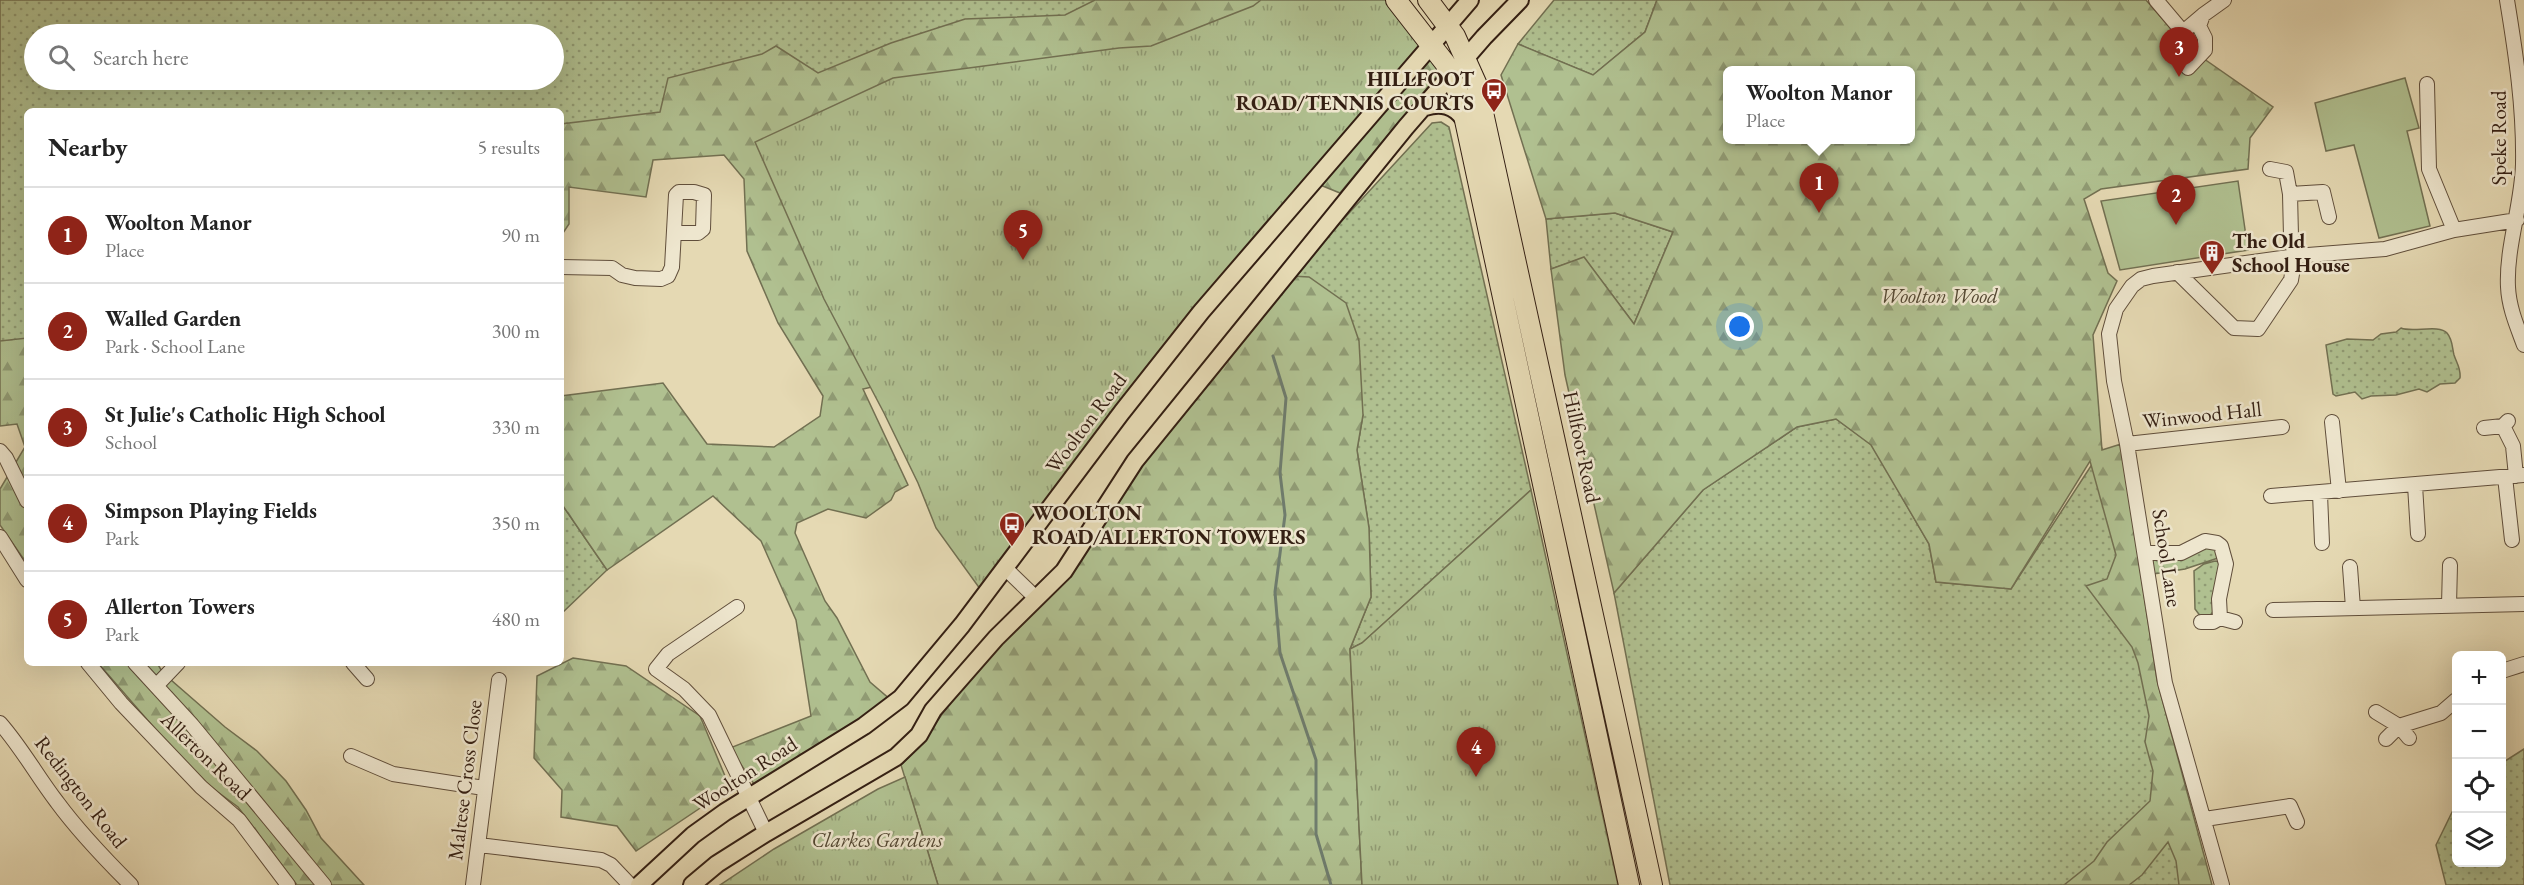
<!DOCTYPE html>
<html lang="en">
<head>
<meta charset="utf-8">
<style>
  :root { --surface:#fff; --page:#f6f6f6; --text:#222; --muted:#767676; --line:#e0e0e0; --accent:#8f2418 }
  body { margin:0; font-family:"EB Garamond",serif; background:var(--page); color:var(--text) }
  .controls { position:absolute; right:18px; bottom:18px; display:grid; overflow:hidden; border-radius:9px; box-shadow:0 6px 24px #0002 }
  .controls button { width:54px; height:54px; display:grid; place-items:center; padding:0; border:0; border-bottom:2px solid var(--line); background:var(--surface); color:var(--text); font:30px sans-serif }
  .you { position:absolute; left:1740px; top:327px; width:21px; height:21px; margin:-15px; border:4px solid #fff; border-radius:50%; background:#1a73e8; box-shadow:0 0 0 9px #1a73e833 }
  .badge { display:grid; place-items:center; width:39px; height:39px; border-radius:50%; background:var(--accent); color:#fff; font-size:20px; font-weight:700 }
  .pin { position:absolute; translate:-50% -50px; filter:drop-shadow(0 2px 3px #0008) }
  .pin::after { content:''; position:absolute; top:32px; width:21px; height:18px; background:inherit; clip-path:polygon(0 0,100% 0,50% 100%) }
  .popup { position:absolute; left:1723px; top:66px; width:192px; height:78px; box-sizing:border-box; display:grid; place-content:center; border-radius:9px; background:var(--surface); filter:drop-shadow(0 2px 4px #0005); font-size:20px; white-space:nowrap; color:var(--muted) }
  .popup b { font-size:22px; color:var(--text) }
  .popup::after { content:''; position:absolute; left:50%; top:100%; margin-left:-12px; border:12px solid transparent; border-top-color:var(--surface) }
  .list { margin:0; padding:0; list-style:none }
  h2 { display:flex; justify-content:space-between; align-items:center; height:78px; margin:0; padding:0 24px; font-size:26px }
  h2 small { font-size:20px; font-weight:400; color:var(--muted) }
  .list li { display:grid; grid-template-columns:39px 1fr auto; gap:18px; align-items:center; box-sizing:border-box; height:96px; padding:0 24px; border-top:2px solid var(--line) }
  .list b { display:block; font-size:22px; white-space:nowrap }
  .list p { margin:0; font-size:20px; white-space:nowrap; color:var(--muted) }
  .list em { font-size:20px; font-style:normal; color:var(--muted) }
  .icon { flex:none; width:33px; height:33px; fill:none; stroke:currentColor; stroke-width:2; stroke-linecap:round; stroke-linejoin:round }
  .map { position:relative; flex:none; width:2524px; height:885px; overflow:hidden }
  .search { position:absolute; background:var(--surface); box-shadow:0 6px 24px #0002; left:24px; top:24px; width:540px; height:66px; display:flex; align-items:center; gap:15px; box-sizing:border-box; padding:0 21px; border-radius:33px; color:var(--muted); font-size:22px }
  .panel { position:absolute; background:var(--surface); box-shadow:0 6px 24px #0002; left:24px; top:108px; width:540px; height:558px; border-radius:9px }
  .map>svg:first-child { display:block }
  .grass { fill:url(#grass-dots); stroke:#727052; stroke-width:1.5; fill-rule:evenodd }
  .forest { fill:url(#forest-firs); stroke:#727052; stroke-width:1.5; fill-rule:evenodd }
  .park { fill:url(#park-tufts); stroke:#727052; stroke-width:1.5 }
  .garden { fill:#b0c090; stroke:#727052; stroke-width:1.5 }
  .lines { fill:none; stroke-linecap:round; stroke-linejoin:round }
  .stream { stroke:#6f7c6d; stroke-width:3 }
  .minor-casing { stroke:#604e3b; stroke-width:16 }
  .major-casing { stroke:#341f13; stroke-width:20 }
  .highway-casing { stroke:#341f13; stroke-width:22 }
  .minor { stroke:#eee6ce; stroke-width:14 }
  .major { stroke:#e5d9b3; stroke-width:16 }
  .highway { stroke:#e5d9b3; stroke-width:20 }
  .labels { text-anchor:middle; stroke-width:5; stroke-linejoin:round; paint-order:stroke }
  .poi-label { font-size:21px; font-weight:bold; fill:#341f13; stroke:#eee6ce; text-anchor:start }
  .street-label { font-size:21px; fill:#341f13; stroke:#eee6ce }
  .park-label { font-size:21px; font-style:italic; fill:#534732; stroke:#eee6ce }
</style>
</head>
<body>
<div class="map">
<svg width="2524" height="885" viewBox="0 0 2524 885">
  <defs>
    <pattern id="grass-dots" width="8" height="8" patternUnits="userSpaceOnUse" patternTransform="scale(1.5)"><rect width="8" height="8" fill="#b0c090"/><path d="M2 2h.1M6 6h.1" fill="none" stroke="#909b74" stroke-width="1.8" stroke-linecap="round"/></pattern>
    <pattern id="forest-firs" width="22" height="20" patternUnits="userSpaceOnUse" patternTransform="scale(1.5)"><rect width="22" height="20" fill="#b0c090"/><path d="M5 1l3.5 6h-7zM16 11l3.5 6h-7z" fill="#909b74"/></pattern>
    <pattern id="park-tufts" width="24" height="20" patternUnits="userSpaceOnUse" patternTransform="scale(1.5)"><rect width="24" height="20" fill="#b0c090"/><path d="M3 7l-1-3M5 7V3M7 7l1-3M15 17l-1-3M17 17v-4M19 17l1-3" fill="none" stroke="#909b74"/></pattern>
  </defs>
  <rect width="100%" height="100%" fill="#e5d9b3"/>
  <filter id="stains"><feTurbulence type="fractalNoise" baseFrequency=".00333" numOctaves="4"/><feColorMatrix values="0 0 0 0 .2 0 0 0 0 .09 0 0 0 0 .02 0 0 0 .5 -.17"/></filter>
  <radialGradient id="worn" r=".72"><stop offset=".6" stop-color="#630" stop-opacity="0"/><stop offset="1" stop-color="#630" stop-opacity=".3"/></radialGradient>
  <path class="grass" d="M0,0H1258L1152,44L561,170V111H27V401L0,418ZM34,34H554V80H34Z
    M1554,0H1657L1645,32L1593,75L1518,44Z
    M1441,122L1449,127L1531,490L1362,643L1350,649L1371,597L1369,528L1357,450L1363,415L1291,276L1432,123Z
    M1615,213L1673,232L1634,324L1584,258L1551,269L1546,219Z
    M2401,328C2412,333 2439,324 2447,333C2453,340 2452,348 2454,355C2457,364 2461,368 2460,378L2455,383L2440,384L2427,392L2419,389L2396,395L2371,396L2362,399L2355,392L2336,396L2333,394L2326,345L2347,339L2373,340L2381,334L2396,332Z
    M1836,419L1872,445L1929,544L1936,582L2011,589L2102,449L2158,697L2210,885H1670L1614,593L1703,490L1797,427Z
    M561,503L607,570L561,614Z
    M2213,545L2221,557L2185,569L2154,574L2152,562L2155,558Z
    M2215,561L2222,562L2215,609L2209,617H2201L2195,609L2194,571L2204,564Z
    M2524,749V885H2446L2436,845L2456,804V862H2502V763Z"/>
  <path class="forest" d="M1095,0H1302L885,384L863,389L908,485L895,492L891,500L866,518L828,509L797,523L795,533L825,601L837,618L870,682L892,701L756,787L730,748L811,716L796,620L761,541L713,496L607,570L561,503V396L663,383L707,444L774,447L820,416L823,396L778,323L747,251L744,179L724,155L653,160L646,197L569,187V224L561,236V124L660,112L668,78L762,54L776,46L818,73L891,43L965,19L1065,15Z
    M1376,0L1442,70L1340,193L1308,180Z
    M1657,0H2146L2187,47L2273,107L2250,138L2248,169L2101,189L2084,199L2108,273L2117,281L2093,335L2102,450L2121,444L2157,680L2212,885H2179L2176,861L2168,842L2142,875L2129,885H2064L2094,861L2107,842L2150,801L2153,771L2145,742L2149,716L2138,663L2132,647L2086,586L2107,579L2116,555L2090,461L2011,589L1936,582L1929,544L1871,445L1836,419L1797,427L1703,490L1614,593L1565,375L1551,269L1584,257L1634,324L1673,232L1615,213L1546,219L1501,75L1518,44L1593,75L1645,32ZM1728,70H1910V140H1728Z
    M1291,276L1309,277L1346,303L1359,341L1363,415L1357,450L1369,528L1371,597L1350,649L1362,885H938L901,765L914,752L997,641L1066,574L1136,466Z
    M27,338V564L0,525V489L25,447L17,424L0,426V341Z
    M573,658L626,666L700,716L730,788L636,851L617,826L561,817L562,790L534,758L537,676Z
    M98,663H157L163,673L225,727L257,751L286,781L306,810L321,838L364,885H297L238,807L196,776Z"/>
  <path class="park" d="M1261,0H1389L1426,43L983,593L936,528L918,483L884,413L824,299L755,142L893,78L1119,48L1151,46L1253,6Z
    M1531,490L1618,885H1362L1350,649L1362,643Z
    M905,777L938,885H720L774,849L878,789Z"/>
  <path class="garden" d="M2405,78L2419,128L2407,131L2430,226L2379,238L2354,145L2326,151L2315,103Z
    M2238,181L2248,250L2120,270L2101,201Z"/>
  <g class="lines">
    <path class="stream" d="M1273,356L1286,398L1280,473L1285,515L1275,592L1280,653L1316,760V834L1331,885"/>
    <defs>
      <path id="minor" d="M2156,0L2183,32L2203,15
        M2507,0C2516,55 2524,108 2523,164C2522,205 2506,247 2508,287C2509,308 2517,326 2524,345
        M2188,68L2205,50V38L2199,26L2203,15L2224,0
        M2427,84L2429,169L2454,230
        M2290,194L2323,192L2329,217
        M561,267L612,268L622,275L635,278L661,279L668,276L672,267L676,195L679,192H694L704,195L703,229L698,233H674
        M2177,272L2234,328L2258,329L2291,280L2295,256L2291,236L2290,194L2286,172L2270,169
        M2332,422L2339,491
        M2503,426L2513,446L2516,476
        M2484,428L2503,426L2508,421
        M2127,444L2282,427
        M0,451L6,458L27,501
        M2505,477L2512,540
        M2415,485L2418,534
        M2320,494L2322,543
        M2271,496L2524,475
        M0,537L27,580
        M2145,553H2181L2205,541L2217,543L2221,546L2226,564L2219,599L2220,618
        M2350,567L2353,608
        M1005,568L1036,598
        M2449,605L2450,565
        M737,607L668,654L656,669L684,689L709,715L766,833
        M2273,610L2524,604
        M2201,622H2213L2220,618L2235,622
        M88,663L121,703L201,787L239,820L288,885
        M135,663L192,725L324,885
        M353,663L367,679
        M2502,671L2524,664
        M156,686L178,663
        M2376,712L2399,726L2409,738
        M0,723C22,748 37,776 57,802C79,832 105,859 131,885
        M2386,739L2399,726L2441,713L2456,700
        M351,756L393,774L484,788
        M2205,819L2290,806L2297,822
        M479,845L601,860L611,865L630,885
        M473,885L499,680
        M2222,885L2165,683L2127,444L2114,381L2109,334L2116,309L2132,286L2141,279L2153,276L2295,256L2385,249L2454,230L2517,220"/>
      <path id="major" d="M1425,107C1441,102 1454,105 1464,119
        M639,885L693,835L725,812L864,726L901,698L962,625L1122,412L1201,312L1470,0
        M692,885L717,864L766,833L896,757L919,735L933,710L996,638L1064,571L1135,461L1406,127L1484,37L1520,0"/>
      <path id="highway" d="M1396,0L1445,63L1460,97L1629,885
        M1428,0L1455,36L1477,85L1652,885"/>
    </defs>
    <use href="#minor" class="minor-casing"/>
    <use href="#major" class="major-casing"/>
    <use href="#highway" class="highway-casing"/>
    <use href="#minor" class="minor"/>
    <use href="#major" class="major"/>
    <use href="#highway" class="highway"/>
  </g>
  <defs>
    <symbol id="bus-pin" viewBox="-11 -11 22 30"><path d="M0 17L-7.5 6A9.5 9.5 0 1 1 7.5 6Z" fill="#8f2418" stroke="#eee6ce"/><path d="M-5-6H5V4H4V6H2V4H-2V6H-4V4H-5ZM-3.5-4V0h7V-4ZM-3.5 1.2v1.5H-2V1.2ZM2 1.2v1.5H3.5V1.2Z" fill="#fff"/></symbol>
    <symbol id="building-pin" viewBox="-11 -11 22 30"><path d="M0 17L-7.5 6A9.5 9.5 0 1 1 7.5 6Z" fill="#8f2418" stroke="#eee6ce"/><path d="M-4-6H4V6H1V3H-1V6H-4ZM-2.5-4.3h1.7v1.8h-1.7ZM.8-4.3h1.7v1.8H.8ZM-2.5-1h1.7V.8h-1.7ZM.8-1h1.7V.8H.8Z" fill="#fff"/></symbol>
  </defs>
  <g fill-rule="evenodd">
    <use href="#bus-pin" x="1479" y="76" width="30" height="40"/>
    <use href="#building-pin" x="2197" y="238" width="30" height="40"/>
    <use href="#bus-pin" x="997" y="510" width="30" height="40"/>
  </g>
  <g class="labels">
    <g class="poi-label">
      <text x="1474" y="86" text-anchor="end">HILLFOOT<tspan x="1474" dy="24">ROAD/TENNIS COURTS</tspan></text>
      <text x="2232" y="248">The Old<tspan x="2232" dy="24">School House</tspan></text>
      <text x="1032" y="520">WOOLTON<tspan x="1032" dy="24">ROAD/ALLERTON TOWERS</tspan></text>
    </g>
    <g class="street-label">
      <text transform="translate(2499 138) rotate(-90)" y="7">Speke Road</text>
      <text transform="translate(2202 415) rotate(-6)" y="7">Winwood Hall</text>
      <text transform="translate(1086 423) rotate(-53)" y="7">Woolton Road</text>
      <text transform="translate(1582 447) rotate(78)" y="7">Hillfoot Road</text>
      <text transform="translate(2167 558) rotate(81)" y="7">School Lane</text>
      <text transform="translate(206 756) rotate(44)" y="7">Allerton Road</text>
      <text transform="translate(745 774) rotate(-33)" y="7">Woolton Road</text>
      <text transform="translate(465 780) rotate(-83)" y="7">Maltese Cross Close</text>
      <text transform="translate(81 792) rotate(52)" y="7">Redington Road</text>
    </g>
    <g class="park-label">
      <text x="1939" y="303">Woolton Wood</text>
      <text x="877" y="847">Clarkes Gardens</text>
    </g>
  </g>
  <rect width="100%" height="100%" filter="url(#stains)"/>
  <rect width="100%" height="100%" fill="url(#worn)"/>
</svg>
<div class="controls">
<button>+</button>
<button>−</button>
<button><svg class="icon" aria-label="locate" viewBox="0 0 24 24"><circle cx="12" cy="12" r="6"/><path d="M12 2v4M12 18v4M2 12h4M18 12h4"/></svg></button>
<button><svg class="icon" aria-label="layers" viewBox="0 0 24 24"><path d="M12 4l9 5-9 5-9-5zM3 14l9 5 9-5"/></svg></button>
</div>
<div class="you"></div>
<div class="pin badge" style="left:1819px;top:213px">1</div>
<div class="popup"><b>Woolton Manor</b>Place</div>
<div class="pin badge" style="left:2176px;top:225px">2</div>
<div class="pin badge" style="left:2179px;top:77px">3</div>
<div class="pin badge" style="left:1476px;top:777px">4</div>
<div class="pin badge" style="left:1023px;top:260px">5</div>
<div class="search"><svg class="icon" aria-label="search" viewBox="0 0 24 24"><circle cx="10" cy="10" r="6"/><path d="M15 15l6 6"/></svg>Search here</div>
<section class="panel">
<h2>Nearby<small>5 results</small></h2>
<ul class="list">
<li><span class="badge">1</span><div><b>Woolton Manor</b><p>Place</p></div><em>90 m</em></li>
<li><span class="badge">2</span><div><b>Walled Garden</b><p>Park · School Lane</p></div><em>300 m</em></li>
<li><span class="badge">3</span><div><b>St Julie's Catholic High School</b><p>School</p></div><em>330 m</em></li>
<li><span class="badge">4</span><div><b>Simpson Playing Fields</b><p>Park</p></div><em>350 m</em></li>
<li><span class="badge">5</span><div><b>Allerton Towers</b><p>Park</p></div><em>480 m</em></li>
</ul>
</section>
</div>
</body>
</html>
